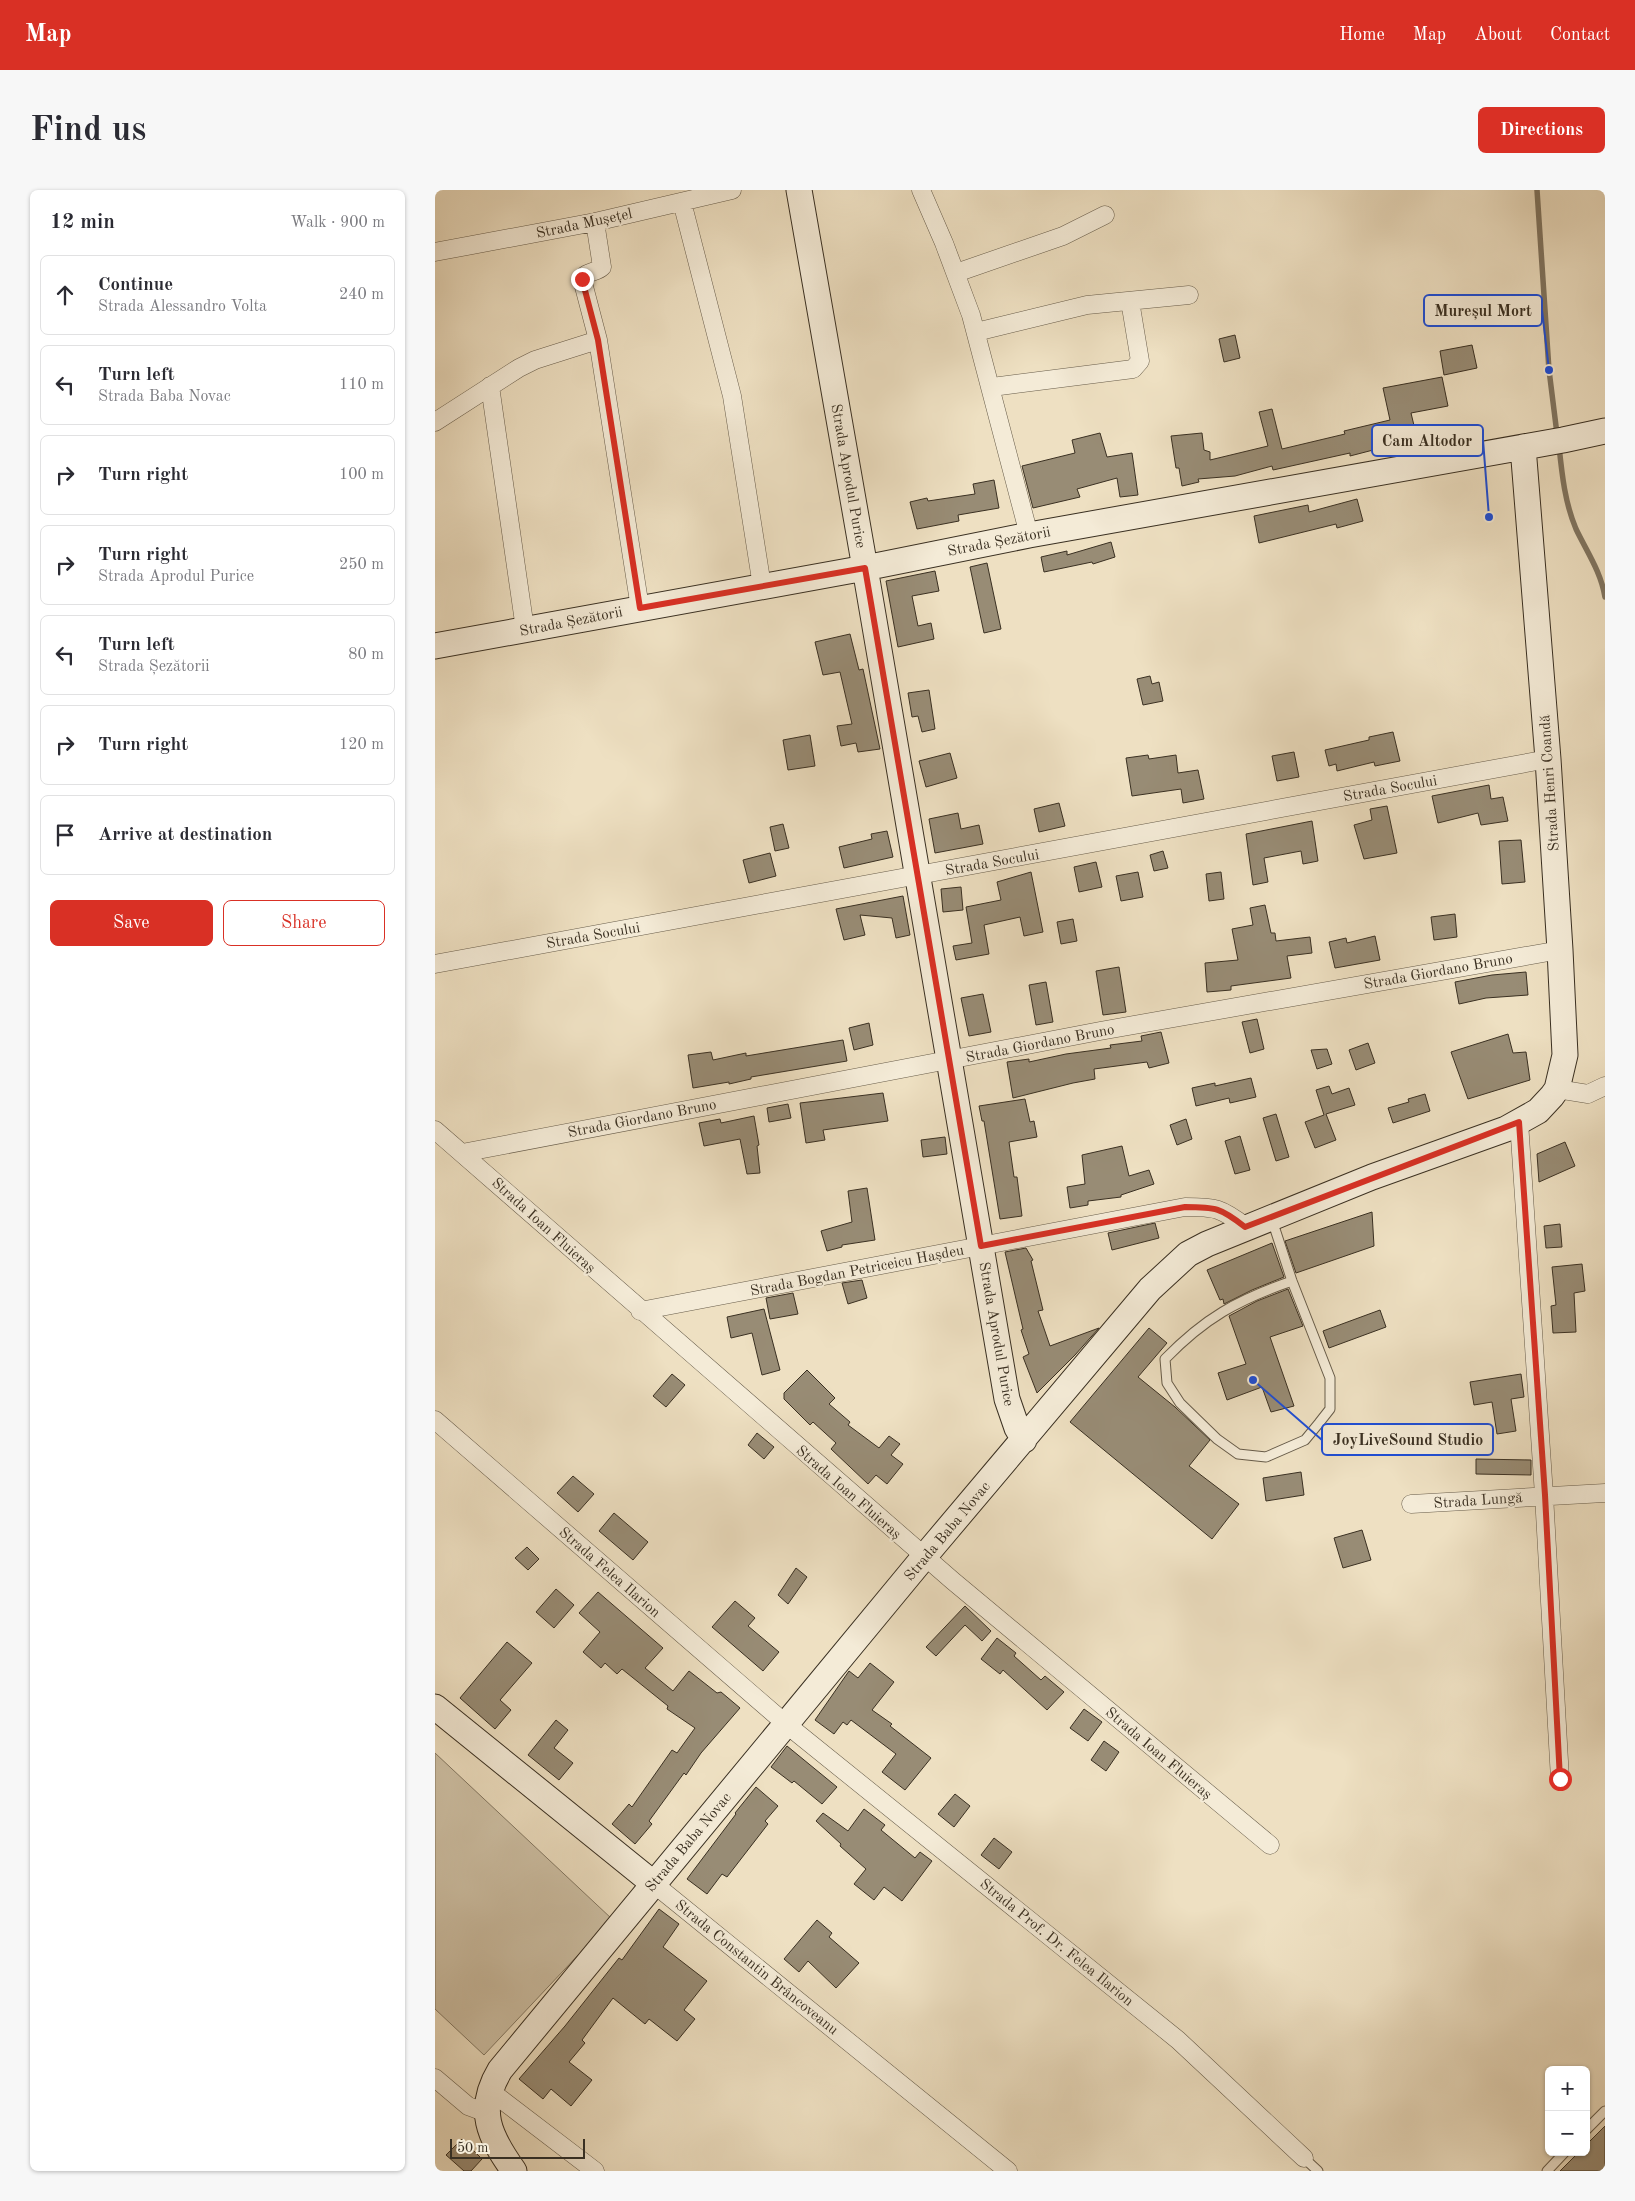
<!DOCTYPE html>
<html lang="en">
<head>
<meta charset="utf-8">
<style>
  :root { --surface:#fff; --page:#f7f7f7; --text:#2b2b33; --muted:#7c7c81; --line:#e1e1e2; --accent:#d93025 }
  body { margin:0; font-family:"Old Standard TT",serif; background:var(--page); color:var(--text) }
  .controls { position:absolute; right:15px; bottom:15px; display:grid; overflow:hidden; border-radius:8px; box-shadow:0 1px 4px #0004 }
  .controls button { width:45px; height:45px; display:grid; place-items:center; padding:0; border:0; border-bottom:1px solid var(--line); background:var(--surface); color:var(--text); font:25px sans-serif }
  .scale { position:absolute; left:15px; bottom:12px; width:135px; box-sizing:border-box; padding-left:5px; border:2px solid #3a3022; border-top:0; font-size:14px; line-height:18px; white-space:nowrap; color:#3a3022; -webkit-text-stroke:4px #f4ebd7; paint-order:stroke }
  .stop { position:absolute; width:15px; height:15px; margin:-11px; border:4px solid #d93025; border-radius:50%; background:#fff }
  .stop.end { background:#d93025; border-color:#fff; box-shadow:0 1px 5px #0008 }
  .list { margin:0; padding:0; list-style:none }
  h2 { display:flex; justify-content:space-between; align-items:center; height:65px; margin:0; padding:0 20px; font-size:21px }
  h2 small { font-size:16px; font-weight:400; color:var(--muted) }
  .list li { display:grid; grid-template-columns:32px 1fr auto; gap:15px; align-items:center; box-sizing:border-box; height:80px; margin:0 10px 10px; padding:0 10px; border:1px solid var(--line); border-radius:8px }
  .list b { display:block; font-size:19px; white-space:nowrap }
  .list p { margin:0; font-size:16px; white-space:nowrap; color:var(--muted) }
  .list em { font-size:16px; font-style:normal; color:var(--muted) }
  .actions { display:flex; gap:10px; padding:15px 20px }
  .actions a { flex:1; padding:11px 0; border:1px solid var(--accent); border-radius:8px; text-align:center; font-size:18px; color:var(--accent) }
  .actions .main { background:var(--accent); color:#fff }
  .icon { flex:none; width:28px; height:28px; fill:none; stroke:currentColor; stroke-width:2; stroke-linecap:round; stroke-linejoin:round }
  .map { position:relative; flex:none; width:1170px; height:1981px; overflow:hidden; border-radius:8px }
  header { display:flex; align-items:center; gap:30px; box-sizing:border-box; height:70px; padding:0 25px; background:var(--accent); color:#fff }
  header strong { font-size:24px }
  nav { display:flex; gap:28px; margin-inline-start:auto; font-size:18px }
  .intro { display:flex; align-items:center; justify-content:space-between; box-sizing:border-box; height:120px; padding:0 30px }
  h1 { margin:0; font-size:35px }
  .button { padding:12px 22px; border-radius:8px; background:var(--accent); color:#fff; font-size:18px; font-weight:700 }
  main { display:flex; gap:30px; padding:0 30px }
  aside { flex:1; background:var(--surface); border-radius:8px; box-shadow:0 1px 4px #0004 }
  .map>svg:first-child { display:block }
  .green { fill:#cfc2a7; stroke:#847964 }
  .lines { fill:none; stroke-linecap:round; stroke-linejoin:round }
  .stream { stroke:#817662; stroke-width:5.5 }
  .building { fill:#988c75; stroke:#3a3022 }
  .lane-casing { stroke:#675c4a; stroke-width:11 }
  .street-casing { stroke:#675c4a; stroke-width:19 }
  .secondary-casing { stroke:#3a3022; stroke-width:27 }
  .lane { stroke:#f4ebd7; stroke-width:9 }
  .street { stroke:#f4ebd7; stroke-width:18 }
  .secondary { stroke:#f4ebd7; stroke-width:25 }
  .route { stroke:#d93025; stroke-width:6 }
  .labels { text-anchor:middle; stroke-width:4; stroke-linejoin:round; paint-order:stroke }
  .street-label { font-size:15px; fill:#3a3022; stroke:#f4ebd7 }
  .leader { fill:none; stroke:#1d4ed8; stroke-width:2 }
  .callout-dot { fill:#1d4ed8; stroke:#f4ebd7; stroke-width:2 }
  .callout { fill:#f4ebd7; stroke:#1d4ed8; stroke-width:2 }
  .callout-label { font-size:16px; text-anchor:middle; font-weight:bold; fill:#3a3022 }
</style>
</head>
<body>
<header>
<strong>Map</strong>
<nav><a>Home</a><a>Map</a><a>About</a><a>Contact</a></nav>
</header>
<div class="intro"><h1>Find us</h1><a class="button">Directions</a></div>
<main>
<aside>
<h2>12 min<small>Walk · 900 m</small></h2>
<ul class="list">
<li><svg class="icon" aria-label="ahead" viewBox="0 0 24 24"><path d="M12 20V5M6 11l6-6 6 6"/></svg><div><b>Continue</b><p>Strada Alessandro Volta</p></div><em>240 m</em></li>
<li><svg class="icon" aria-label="left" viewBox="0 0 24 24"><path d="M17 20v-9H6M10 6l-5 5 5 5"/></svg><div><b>Turn left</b><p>Strada Baba Novac</p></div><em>110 m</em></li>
<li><svg class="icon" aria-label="right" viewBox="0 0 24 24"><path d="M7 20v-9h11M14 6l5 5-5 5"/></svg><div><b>Turn right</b></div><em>100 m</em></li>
<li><svg class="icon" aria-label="right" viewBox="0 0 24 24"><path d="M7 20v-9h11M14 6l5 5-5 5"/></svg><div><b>Turn right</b><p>Strada Aprodul Purice</p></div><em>250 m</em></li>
<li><svg class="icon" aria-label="left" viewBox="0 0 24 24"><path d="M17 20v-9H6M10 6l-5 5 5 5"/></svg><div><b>Turn left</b><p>Strada Șezătorii</p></div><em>80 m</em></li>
<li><svg class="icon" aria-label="right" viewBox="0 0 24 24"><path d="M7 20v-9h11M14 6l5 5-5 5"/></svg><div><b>Turn right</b></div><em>120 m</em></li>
<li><svg class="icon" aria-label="arrive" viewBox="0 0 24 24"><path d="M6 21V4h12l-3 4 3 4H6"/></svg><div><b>Arrive at destination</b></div></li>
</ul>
<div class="actions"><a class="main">Save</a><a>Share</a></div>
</aside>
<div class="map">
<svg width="1170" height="1981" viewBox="0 0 1170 1981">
  <rect width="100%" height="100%" fill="#eee0c2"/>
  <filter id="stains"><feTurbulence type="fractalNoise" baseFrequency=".004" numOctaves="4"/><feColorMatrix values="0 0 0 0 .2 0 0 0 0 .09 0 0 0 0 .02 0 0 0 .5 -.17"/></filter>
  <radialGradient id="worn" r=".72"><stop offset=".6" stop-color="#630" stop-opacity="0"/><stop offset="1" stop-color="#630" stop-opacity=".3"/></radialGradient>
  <path class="green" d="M0,1563L177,1729L49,1865L0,1819Z"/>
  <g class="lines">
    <path class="stream" d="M1102,0L1114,180L1122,244
      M1124,256C1127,285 1130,313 1141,339C1152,362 1166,382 1170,407"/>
  </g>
  <path class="building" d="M800,145L805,168L789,172L784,149Z
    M1037,155L1042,178L1009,185L1005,161Z
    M1007,187L1013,216L976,223L982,248L942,257V259L915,266V263L838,280L837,276L800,286L763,289L764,292L747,296L744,278H741L736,246L767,243L769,260L775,262V270L833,256L824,222L837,219L847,259L910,244L909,241L955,230L948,198Z
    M665,243L672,267L697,263L703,305L685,307L682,288L642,299L645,307L598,318L587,276L640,263L637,250Z
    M559,290L564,318L523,325L524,331L482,339L475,312L492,308L493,311L540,304L538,294Z
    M922,309L928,331L902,338L901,334L824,353L819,326L873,315L874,322Z
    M676,352L680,367L658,374L657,372L609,382L606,367L632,361V365Z
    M552,373L566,439L549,443L535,377Z
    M500,381L504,401L477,406L483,436L496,433L499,449L463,457L451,391Z
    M415,444L424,480L428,479L445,559L423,562L421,553L406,556L402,536L417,534L405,482L388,485L380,452Z
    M715,486L717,494L724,492L728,511L708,515L702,489Z
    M494,500L500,539L487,542L483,526L477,527L473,503Z
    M958,542L965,571L940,576L939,572L902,581L901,574L894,576L890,560L934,550V547Z
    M375,545L380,576L353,580L348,550Z
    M859,562L864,587L842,591L837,566Z
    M515,563L522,588L491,597L484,571Z
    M713,565L714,569L741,565L743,583L763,580L769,609L748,613L746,599L697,606L691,568Z
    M1054,595L1056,609L1068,607L1073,631L1046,635L1043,623L1003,633L997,606Z
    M624,613L630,636L604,642L599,619Z
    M952,616L962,663L929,669L919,635L937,630L935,619Z
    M523,623L526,639L544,635L548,654L500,663L494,629Z
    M877,631L883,671L868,674L866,661L829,668L833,692L818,695L811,644Z
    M348,634L354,658L340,661L335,637Z
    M452,641L458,667L409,678L404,657L437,649L436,644Z
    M1086,650L1090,692L1067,694L1064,651Z
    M728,661L733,678L719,681L715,665Z
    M335,663L341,686L314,693L308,670Z
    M661,672L667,697L644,702L639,677Z
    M596,682L608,742L589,746L585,727L549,735L554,764L521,770L518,756L537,753L531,717L566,710L562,692Z
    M703,682L708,707L686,711L681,686Z
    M786,682L789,709L774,711L771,684Z
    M526,697L528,720L508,722L506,699Z
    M468,706L475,745L461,748L457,728L425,725L430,745L409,750L401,719Z
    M830,715L836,743H840L841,751L875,747L877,763L852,766L856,788L796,796V800L772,802L770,773L803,770L797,739L818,735L815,718Z
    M1020,724L1022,747L999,750L996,727Z
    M638,729L642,751L626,754L622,732Z
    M940,746L945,770L900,778L894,752L911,748L912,753Z
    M684,777L691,822L668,825L661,781Z
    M1091,782L1093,805L1051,808L1024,814L1020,792L1057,785Z
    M611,792L618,832L601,835L594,795Z
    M548,804L556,842L534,846L526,808Z
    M822,829L829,859L815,863L807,832Z
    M434,833L438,855L419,860L414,838Z
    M726,842L734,873L714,878L712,872L659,879L660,889L638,893L578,908L572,872L594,869V872L631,864L676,858L675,855L707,851L706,846Z
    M1073,844L1078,863L1091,862L1095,890L1033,909L1016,862Z
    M408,850L412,871L316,887V889L294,894V892L258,898L253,865L276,862L278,870L311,863V866Z
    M933,853L940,873L921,880L914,860Z
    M892,859L897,874L882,879L876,860Z
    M816,888L821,907L795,913L794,908L761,916L757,898L780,893V896Z
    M894,896L897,904L914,898L920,915L891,924L901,950L880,958L870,932L889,925L881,900Z
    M448,903L453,931L388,940L390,950L371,953L365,913Z
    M990,904L995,921L958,933L953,918L974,912L973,909Z
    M590,909L595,932L599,931L602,947L574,952L579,987H582L587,1026L565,1029L549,931H547L544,916Z
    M353,914L356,928L334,932L332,918Z
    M841,924L854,967L841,971L828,928Z
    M319,926L324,955L322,956L325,983L312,984L305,949L269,956L264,933L285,929L286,933Z
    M751,929L757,949L742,955L735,935Z
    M805,946L815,980L800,984L790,951Z
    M510,947L512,964L488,967L486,950Z
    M1130,952L1140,976L1104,992L1102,964Z
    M687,956L694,986L714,980L719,994L686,1005V1007L653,1011V1015L635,1018L632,997L650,994L647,965Z
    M432,998L440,1050L407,1055V1057L392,1061L386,1041L417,1032L413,1001Z
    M937,1022L939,1056L861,1083L850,1051Z
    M720,1033L724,1048L677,1060L673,1043Z
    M1125,1034L1127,1057L1111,1058L1109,1036Z
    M837,1053L849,1087L817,1100L789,1114L788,1109L785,1110L772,1080Z
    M591,1058L598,1070L596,1071L608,1120L603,1121L615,1156L664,1138L640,1165L602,1203L588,1167L594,1164L586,1140L588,1139L570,1062Z
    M1147,1074L1150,1101L1139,1103L1141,1142L1118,1143L1116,1116L1121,1115L1117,1077Z
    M427,1090L432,1108L413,1114L407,1093Z
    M853,1099L868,1136L835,1147L859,1216L836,1222L827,1197L792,1210L783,1183L811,1174L794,1126L822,1111Z
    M358,1103L363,1124L335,1129L331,1108Z
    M329,1119L345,1180L327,1185L317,1143L296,1148L292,1127Z
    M945,1120L951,1137L894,1158L888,1141Z
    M714,1138L732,1153L703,1187L740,1217L775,1250L754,1276L804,1314L777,1349L635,1232Z
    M372,1180L400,1208L394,1214L415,1232L413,1235L444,1258L454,1246L465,1254L456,1265L468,1274L452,1294L441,1285L433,1294L396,1259L401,1253L378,1232L375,1235L349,1209V1203Z
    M237,1184L250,1195L231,1217L218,1206Z
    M1086,1184L1089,1207L1076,1209L1081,1241L1062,1244L1057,1212L1039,1215L1035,1192Z
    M322,1243L339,1257L329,1269L313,1255Z
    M1041,1269L1096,1270V1285L1041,1284Z
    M866,1282L869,1305L831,1311L828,1288Z
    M138,1286L159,1304L143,1322L122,1303Z
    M179,1323L213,1352L198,1370L164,1341Z
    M927,1340L936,1370L908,1378L899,1348Z
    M92,1357L104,1369L93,1380L80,1368Z
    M361,1378L372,1387L353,1414L343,1405Z
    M121,1399L139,1415L119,1438L101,1422Z
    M163,1402L228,1458L210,1478L238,1501L254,1481L282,1503L286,1502L305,1518L266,1563L251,1585L249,1583L214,1631L217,1634L200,1654L177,1634L194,1614L197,1617L237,1560L242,1563L260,1538L232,1519L233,1516L187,1479L182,1484L170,1473L166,1478L148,1462L165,1442L144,1423Z
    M300,1411L320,1428L313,1436L344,1462L328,1481L277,1437Z
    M530,1416L556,1441L547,1451L530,1435L501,1466L491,1457Z
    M562,1448L581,1463L579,1466L606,1490L610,1486L629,1502L612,1520L568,1480L565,1484L546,1469Z
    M72,1452L97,1473L65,1510L76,1520L60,1539L25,1508Z
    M435,1473L459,1492L437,1520L457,1534L455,1536L496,1568L470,1600L447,1582L461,1564L416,1530L412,1535L408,1532L399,1544L380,1530L414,1481L423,1488Z
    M649,1519L667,1532L653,1551L635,1538Z
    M121,1530L133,1540L119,1558L138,1573L124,1590L93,1565Z
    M669,1551L684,1562L671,1581L656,1570Z
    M352,1556L402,1597L387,1614L359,1591L357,1593L336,1577Z
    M321,1597L343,1616L330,1631L333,1634L292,1687L287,1684L272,1704L252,1689L301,1624L300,1623Z
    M520,1604L535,1616L519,1637L503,1624Z
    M429,1619L450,1635L446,1640L480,1668L485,1662L497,1671L467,1711L449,1697L439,1710L419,1694L431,1679L405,1656L406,1654L381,1631L388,1623L413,1641Z
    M559,1648L577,1662L564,1679L546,1665Z
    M224,1719L244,1734L228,1757L272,1791L249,1820L260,1829L242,1851L214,1829L210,1834L178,1808L147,1850L150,1853L134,1872L157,1890L136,1916L116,1899L108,1909L84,1889L130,1836L184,1768L187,1770Z
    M382,1730L397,1743L394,1747L424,1773L401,1798L373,1771L364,1782L349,1769Z
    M1170,1936V1981H1125L1144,1962H1151V1955Z
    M27,1949L47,1969L36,1981H29L11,1965Z"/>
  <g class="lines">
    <defs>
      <path id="lane" d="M837,1030L857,1091L895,1188V1219L884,1233L870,1250L831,1267L803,1264L782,1249L745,1213L732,1193L730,1169C770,1128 802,1110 857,1091
        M1151,1940L1170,1921
        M869,1968L883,1981
        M1112,1981L1130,1962"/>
      <path id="street" d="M486,0L509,53L536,125L594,345
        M247,12L297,206L327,396
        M160,32L167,77C161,83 151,81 147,89L163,150L205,418
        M0,62L160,32L297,0
        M521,83L628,46L670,25
        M541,142L652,115L754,105
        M55,196L90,439
        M557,197L698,179L705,171L695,111
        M0,232L84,178L100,170L163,150
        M0,774L1113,569
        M1122,899L1153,904L1170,896
        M1084,932L1109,1305L1125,1589
        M0,940L518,1391L835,1655
        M27,963L665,841L1125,760
        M205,1121L750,1017C781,1017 786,1018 811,1037
        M0,1230L351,1534L743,1850L869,1968
        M976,1314L1170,1303
        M219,1694L573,1981
        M0,1888L33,1916L52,1923
        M54,1900L160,1981"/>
      <path id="secondary" d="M364,0L430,378L572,1209L582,1238L589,1250
        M0,456L430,378L594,345L1128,250L1170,241
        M0,1517L219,1694
        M79,1981C54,1946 41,1920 65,1880L489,1367L715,1099L753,1064L772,1054L937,987L1071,939L1103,921L1117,906L1122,899L1130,865L1125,760L1113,569L1088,257"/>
    </defs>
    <use href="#lane" class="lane-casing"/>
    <use href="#street" class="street-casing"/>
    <use href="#secondary" class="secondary-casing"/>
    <use href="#lane" class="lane"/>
    <use href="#street" class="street"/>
    <use href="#secondary" class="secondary"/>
  </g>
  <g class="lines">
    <path class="route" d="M147,89L163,150L205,418L430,378L546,1056L750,1017C781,1017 786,1018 810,1037L1084,932L1110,1305L1125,1589"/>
  </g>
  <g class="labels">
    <g class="street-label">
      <text transform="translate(149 33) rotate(-12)" y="5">Strada Mușețel</text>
      <text transform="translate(414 286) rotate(80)" y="5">Strada Aprodul Purice</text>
      <text transform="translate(564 351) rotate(-11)" y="5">Strada Șezătorii</text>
      <text transform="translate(136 431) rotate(-11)" y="5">Strada Șezătorii</text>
      <text transform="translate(1114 593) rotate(-94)" y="5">Strada Henri Coandă</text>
      <text transform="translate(955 598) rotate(-10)" y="5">Strada Socului</text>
      <text transform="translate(557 672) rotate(-10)" y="5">Strada Socului</text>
      <text transform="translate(158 745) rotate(-10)" y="5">Strada Socului</text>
      <text transform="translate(1003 781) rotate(-10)" y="5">Strada Giordano Bruno</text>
      <text transform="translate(605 853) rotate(-11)" y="5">Strada Giordano Bruno</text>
      <text transform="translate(207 928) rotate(-11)" y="5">Strada Giordano Bruno</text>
      <text transform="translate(109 1035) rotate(42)" y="5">Strada Ioan Fluieraș</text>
      <text transform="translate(422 1080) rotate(-11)" y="5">Strada Bogdan Petriceicu Hașdeu</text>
      <text transform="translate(562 1144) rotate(80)" y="5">Strada Aprodul Purice</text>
      <text transform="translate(414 1302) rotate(41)" y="5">Strada Ioan Fluieraș</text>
      <text transform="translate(1043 1310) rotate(-4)" y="5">Strada Lungă</text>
      <text transform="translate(512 1341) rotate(-50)" y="5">Strada Baba Novac</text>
      <text transform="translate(175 1382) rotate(41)" y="5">Strada Felea Ilarion</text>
      <text transform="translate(724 1563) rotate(40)" y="5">Strada Ioan Fluieraș</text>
      <text transform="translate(253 1652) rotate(-50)" y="5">Strada Baba Novac</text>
      <text transform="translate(622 1752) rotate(39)" y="5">Strada Prof. Dr. Felea Ilarion</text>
      <text transform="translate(322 1777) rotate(39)" y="5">Strada Constantin Brâncoveanu</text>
    </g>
  </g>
  <path class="leader" d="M1114 180L1107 120M1054 327L1048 250M818 1190L887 1250"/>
  <g class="callout-dot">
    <circle cx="1114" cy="180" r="5"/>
    <circle cx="1054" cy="327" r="5"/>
    <circle cx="818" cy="1190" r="5"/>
  </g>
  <g class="callout">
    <rect x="989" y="105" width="118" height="31" rx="5"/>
    <rect x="937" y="235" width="111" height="31" rx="5"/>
    <rect x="887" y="1234" width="171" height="31" rx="5"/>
  </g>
  <g class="callout-label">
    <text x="1048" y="126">Mureșul Mort</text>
    <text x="992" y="256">Cam Altodor</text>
    <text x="973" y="1255">JoyLiveSound Studio</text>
  </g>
  <rect width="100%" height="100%" filter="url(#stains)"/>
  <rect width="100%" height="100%" fill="url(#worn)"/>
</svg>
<div class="controls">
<button>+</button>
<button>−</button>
</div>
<div class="scale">50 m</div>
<div class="stop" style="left:1125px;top:1589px"></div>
<div class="stop end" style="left:147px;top:89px"></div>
</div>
</main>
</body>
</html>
